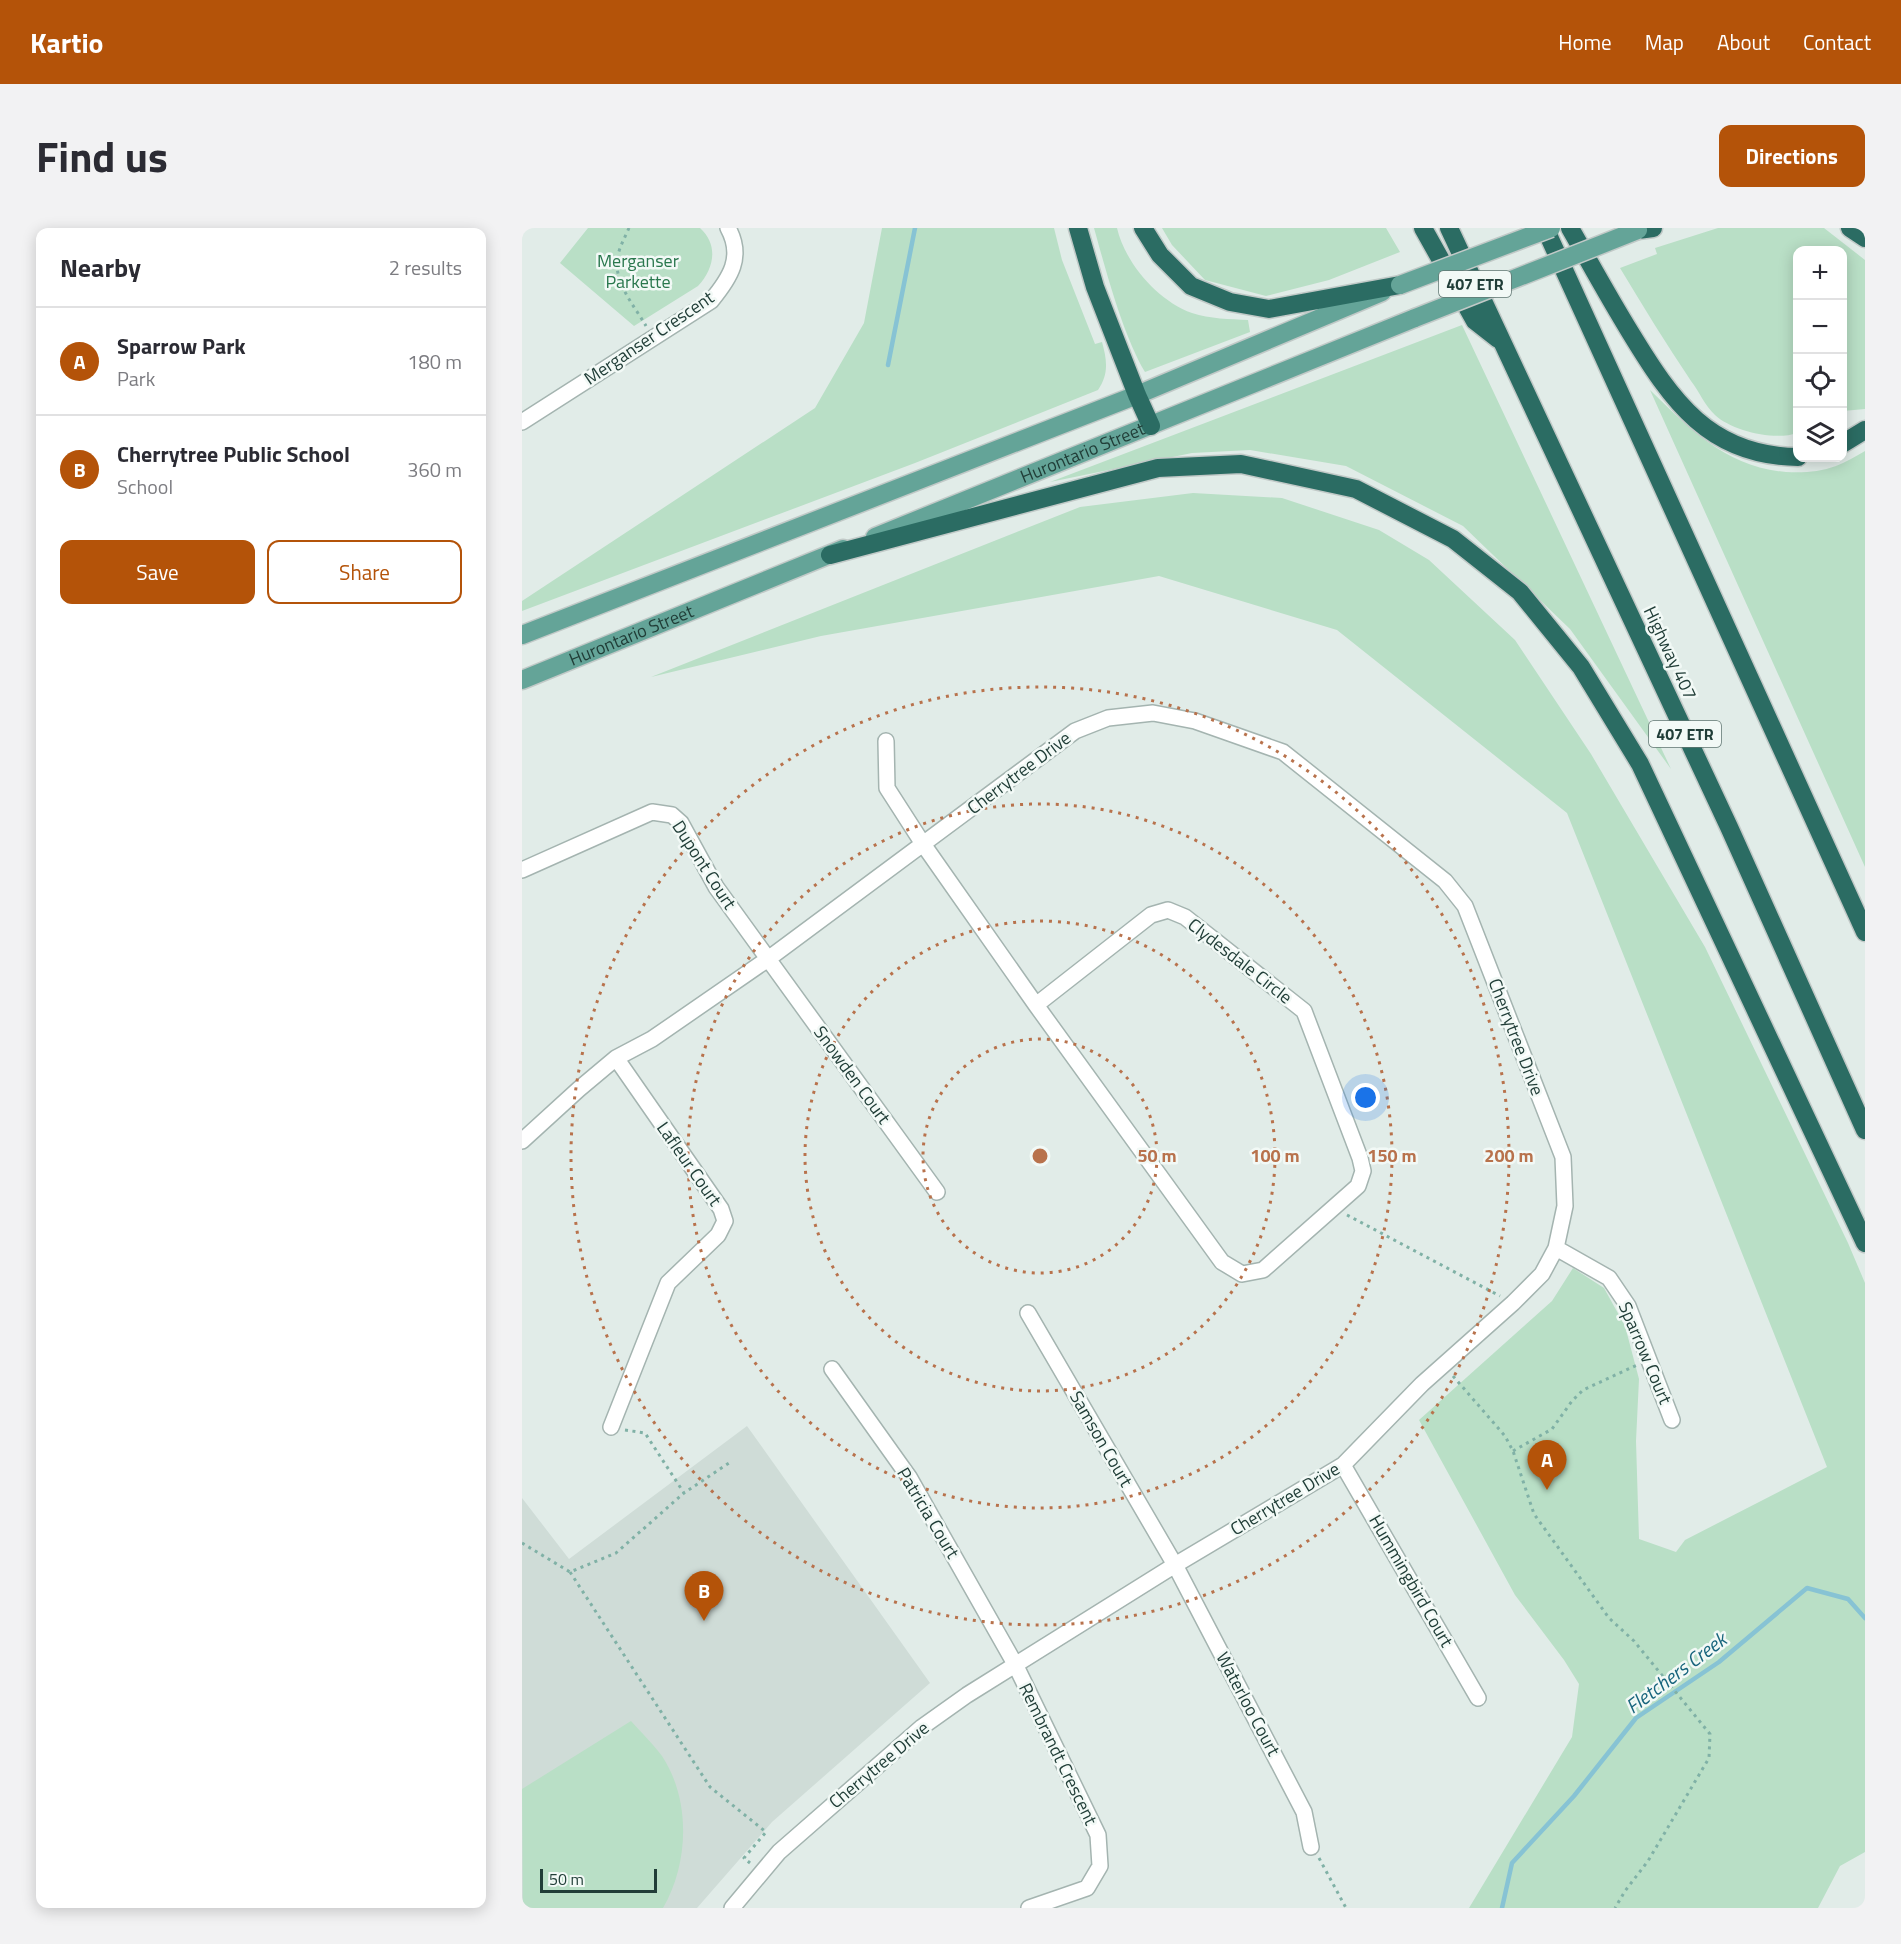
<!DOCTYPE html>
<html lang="en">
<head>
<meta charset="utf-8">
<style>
  :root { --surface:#fff; --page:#f2f2f3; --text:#2b2b33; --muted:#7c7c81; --line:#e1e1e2; --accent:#b45309 }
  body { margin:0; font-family:"Titillium Web",sans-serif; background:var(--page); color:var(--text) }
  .controls { position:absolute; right:18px; top:18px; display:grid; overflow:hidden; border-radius:12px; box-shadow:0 3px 15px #0003 }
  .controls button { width:54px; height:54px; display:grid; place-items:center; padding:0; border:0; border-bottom:2px solid var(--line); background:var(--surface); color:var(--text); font:30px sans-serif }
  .scale { position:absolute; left:18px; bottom:15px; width:117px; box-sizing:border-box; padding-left:6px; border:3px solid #213e38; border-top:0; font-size:16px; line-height:21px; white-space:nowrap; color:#213e38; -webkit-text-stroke:4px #f2f9f6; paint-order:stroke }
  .you { position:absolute; left:844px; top:870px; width:21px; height:21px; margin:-15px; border:4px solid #fff; border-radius:50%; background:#1a73e8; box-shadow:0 0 0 9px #1a73e833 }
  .badge { display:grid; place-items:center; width:39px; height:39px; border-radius:50%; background:var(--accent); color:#fff; font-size:20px; font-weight:700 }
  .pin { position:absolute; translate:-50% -50px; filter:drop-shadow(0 2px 3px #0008) }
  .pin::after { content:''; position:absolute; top:32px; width:21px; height:18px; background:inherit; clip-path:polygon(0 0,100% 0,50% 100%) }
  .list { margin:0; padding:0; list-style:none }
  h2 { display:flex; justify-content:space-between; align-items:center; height:78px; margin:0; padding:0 24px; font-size:26px }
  h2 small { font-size:20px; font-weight:400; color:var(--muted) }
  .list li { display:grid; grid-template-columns:39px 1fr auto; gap:18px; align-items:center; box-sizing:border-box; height:108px; padding:0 24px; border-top:2px solid var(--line) }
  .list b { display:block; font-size:22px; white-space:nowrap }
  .list p { margin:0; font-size:20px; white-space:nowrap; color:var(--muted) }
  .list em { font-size:20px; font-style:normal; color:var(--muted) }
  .actions { display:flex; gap:12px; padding:18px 24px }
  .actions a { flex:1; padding:14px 0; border:2px solid var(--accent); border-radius:12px; text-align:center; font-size:21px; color:var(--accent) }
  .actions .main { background:var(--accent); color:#fff }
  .icon { flex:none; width:33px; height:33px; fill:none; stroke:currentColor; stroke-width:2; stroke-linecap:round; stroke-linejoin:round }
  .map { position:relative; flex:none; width:1343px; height:1680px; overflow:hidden; border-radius:12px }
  header { display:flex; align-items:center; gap:36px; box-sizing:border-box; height:84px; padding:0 30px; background:var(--accent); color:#fff }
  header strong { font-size:28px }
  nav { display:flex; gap:33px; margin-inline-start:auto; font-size:21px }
  .intro { display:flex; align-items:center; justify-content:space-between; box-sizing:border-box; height:144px; padding:0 36px }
  h1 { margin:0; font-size:42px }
  .button { padding:15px 27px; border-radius:12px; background:var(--accent); color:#fff; font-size:21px; font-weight:700 }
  main { display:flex; gap:36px; padding:0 36px }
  aside { flex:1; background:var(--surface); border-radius:12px; box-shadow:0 3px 15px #0003 }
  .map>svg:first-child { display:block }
  .built { fill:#cfdcd7 }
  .green { fill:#b9dfc6 }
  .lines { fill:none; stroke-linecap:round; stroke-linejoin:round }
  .stream { stroke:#87c3d4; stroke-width:4.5 }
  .street-casing { stroke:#a4b4b0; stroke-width:18 }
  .primary-casing { stroke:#c1c9c7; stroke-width:21 }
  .highway-casing { stroke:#c1c9c7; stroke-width:21 }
  .path { stroke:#80b1a6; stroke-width:3; stroke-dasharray:3 4.5; stroke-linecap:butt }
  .street { stroke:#fff; stroke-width:15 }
  .primary { stroke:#64a498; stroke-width:18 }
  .highway { stroke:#2b6c63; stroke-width:18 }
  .primary-bridge-casing { stroke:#c1c9c7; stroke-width:21; stroke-linecap:butt }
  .primary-bridge { stroke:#64a498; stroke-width:18 }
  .ring { fill:none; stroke:#b8724c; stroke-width:3; stroke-dasharray:3 6 }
  .labels { text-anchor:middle; stroke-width:5; stroke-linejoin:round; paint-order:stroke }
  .shield { fill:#f2f9f6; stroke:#607671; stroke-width:1.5 }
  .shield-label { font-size:16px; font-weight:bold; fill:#213e38 }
  .park-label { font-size:18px; fill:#29774d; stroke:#f2f9f6 }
  .street-label { font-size:18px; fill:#213e38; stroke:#f2f9f6 }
  .water-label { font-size:20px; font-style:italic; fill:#18657d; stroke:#f2f9f6 }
  .centre { fill:#b8724c; stroke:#f2f9f6; stroke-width:3 }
  .ring-label { font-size:18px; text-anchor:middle; font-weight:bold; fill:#b8724c; stroke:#f2f9f6; stroke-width:5; stroke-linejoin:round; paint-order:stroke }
</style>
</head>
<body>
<header>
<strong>Kartio</strong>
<nav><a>Home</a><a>Map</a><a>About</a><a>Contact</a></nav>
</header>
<div class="intro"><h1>Find us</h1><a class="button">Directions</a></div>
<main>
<aside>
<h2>Nearby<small>2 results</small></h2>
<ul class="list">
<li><span class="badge">A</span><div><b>Sparrow Park</b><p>Park</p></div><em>180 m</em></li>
<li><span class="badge">B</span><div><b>Cherrytree Public School</b><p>School</p></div><em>360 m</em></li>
</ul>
<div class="actions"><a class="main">Save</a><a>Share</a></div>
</aside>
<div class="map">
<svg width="1343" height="1680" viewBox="0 0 1343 1680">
  <rect width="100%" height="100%" fill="#e1ece8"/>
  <path class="built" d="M225,1198L408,1455L250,1594L175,1680H0V1270L47,1331Z"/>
  <path class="green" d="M66,0H178C197,17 192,41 176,58L112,98L38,35Z
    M360,0H532L540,32L573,116L580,114C585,132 587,146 576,162L393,235L0,383V373L293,180L342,95Z
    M572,0H595C603,35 636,73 670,85C688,91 708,91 726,92L728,104L623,144C601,107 584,43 572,0Z
    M640,0H864L878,24L807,52L744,68L683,52L650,17Z
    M1196,0H1302L1343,32V181L1321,183L1320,22H1276L1275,205C1253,213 1210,203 1193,187C1183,178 1177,163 1169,153C1144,116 1121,78 1098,40L1135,26L1133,20Z
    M940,97L1149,541L1048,401L941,298L824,238L728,222L670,225L528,254Z
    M1128,162C1168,201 1204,239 1264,244C1281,245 1298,244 1314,238C1324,234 1334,228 1343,223V639Z
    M671,265L760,270L857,302L907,332L993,412L1069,526L1183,719L1326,1015L1343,1055V1624L1318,1638L1296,1680H947L1050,1509L1057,1456L1042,1432L993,1367L897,1192L1030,1073L1051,1040L1082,1060L1103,1098L1117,1151L1114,1213L1117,1311L1154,1324L1163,1312L1305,1239L1045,585L815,402L637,348L299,408L129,449L558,279Z
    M109,1493C119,1504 131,1516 140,1528C169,1572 167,1635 141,1680H1L0,1561Z"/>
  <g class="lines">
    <path class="stream" d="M366,137L393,0
      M980,1680L990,1635L1052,1568L1114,1490L1197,1434L1285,1360L1326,1371L1343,1390"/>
    <defs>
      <path id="street" d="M0,194L189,73C208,50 222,29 206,0
        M364,513L365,560L401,616L514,777L700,1034L720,1046L741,1042L836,958L841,943L838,930L782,783L663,689L646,682L629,687L514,777
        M0,642L130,584L150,587L159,595L194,659L415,964
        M0,913L57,861L94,830L130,811L246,731L553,503L586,490L631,485L673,493L761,524L923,653L943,678L1041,929L1043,978L1034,1020L1020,1046L991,1075L900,1156L821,1237L653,1337L445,1467L400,1499L257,1624L210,1680
        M1034,1020L1087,1050L1106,1078L1150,1192
        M506,1085L653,1337L782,1584L789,1619
        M310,1141L387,1249L493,1436L576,1607L578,1638L565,1660L507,1680
        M89,1199L146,1055L196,1007L203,993L199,981L94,830
        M821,1237L956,1470"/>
      <g id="primary">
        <path id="s1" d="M353,309L893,90"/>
        <path d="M0,407L615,167L860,64"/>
        <path id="s2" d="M0,452L321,321"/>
      </g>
      <path id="highway" d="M556,0L573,59L615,167L629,198
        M621,0L638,27L669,58L708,74L747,81L878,57
        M901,0L953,93L976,111
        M927,0L1207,599L1343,902
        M1023,0L1343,704
        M1048,0C1068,35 1087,70 1108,104C1150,173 1187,228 1276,229
        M1328,0L1343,10
        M1116,2L1131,0
        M1320,216L1343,202
        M308,327L636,240L719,236L834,261L931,311L998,364L1059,439L1118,536L1343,1015"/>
    </defs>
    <use href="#street" class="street-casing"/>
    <use href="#primary" class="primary-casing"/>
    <use href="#highway" class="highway-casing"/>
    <path class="path" d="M107,0C103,9 98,18 96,27C90,53 112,77 124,98
      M825,987L978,1068
      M931,1148L983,1208L991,1223L1012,1286L1087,1390L1112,1413L1188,1506L1187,1530L1126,1633L1103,1663L1093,1680
      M103,1202L123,1205L162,1265L207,1235
      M991,1223L1030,1201L1050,1173L1061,1162L1115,1137
      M0,1315L48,1344L94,1325L162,1265
      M48,1344L188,1559L244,1604L222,1630L228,1635
      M797,1630L824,1680"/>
    <use href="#street" class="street"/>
    <use href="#primary" class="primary"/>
    <use href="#highway" class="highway"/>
    <defs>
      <path id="primary-bridge" d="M878,57L1029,0
        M893,90L1116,2"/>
    </defs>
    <use href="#primary-bridge" class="primary-bridge-casing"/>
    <use href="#primary-bridge" class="primary-bridge"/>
  </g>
  <g class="ring">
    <circle cx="518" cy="928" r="117"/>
    <circle cx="518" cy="928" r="235"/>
    <circle cx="518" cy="928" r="352"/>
    <circle cx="518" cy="928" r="469"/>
  </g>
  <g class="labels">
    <g class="shield">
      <rect x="917" y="43" width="72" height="26" rx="4.5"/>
      <rect x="1127" y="493" width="72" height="26" rx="4.5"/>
    </g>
    <g class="shield-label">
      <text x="953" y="62">407 ETR</text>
      <text x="1163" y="512">407 ETR</text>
    </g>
    <g class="park-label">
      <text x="116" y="39">Merganser<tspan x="116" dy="21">Parkette</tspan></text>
    </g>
    <g class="street-label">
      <text transform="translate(127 110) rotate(-34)" y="6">Merganser Crescent</text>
      <text dy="6" stroke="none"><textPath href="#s1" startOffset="224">Hurontario Street</textPath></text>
      <text dy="6" stroke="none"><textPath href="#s2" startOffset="118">Hurontario Street</textPath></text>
      <text transform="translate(1148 425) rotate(65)" y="6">Highway 407</text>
      <text transform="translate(497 545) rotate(-37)" y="6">Cherrytree Drive</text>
      <text transform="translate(182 637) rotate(57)" y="6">Dupont Court</text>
      <text transform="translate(718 733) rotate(38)" y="6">Clydesdale Circle</text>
      <text transform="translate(994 809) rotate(69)" y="6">Cherrytree Drive</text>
      <text transform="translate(330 847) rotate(54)" y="6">Snowden Court</text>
      <text transform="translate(167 936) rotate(55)" y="6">Lafleur Court</text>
      <text transform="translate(1123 1125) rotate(67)" y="6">Sparrow Court</text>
      <text transform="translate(579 1211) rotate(60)" y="6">Samson Court</text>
      <text transform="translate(763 1271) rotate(-31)" y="6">Cherrytree Drive</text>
      <text transform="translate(406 1285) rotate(59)" y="6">Patricia Court</text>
      <text transform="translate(889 1353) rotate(60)" y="6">Hummingbird Court</text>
      <text transform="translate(726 1476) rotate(62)" y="6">Waterloo Court</text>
      <text transform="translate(536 1526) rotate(64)" y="6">Rembrandt Crescent</text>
      <text transform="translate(357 1537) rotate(-40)" y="6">Cherrytree Drive</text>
    </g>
    <g class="water-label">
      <text transform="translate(1154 1445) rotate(-37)" y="7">Fletchers Creek</text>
    </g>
  </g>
  <circle cx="518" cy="928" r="9" class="centre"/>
  <g class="ring-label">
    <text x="635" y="934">50 m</text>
    <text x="753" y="934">100 m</text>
    <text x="870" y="934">150 m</text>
    <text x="987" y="934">200 m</text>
  </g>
</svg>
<div class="controls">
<button>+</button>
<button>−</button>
<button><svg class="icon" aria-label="locate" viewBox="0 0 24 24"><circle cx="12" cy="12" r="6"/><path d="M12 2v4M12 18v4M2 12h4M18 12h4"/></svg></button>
<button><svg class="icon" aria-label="layers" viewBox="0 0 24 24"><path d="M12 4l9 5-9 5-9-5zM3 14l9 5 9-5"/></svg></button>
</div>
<div class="scale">50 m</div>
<div class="you"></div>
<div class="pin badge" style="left:1025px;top:1262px">A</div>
<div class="pin badge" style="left:182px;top:1393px">B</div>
</div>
</main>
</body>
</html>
